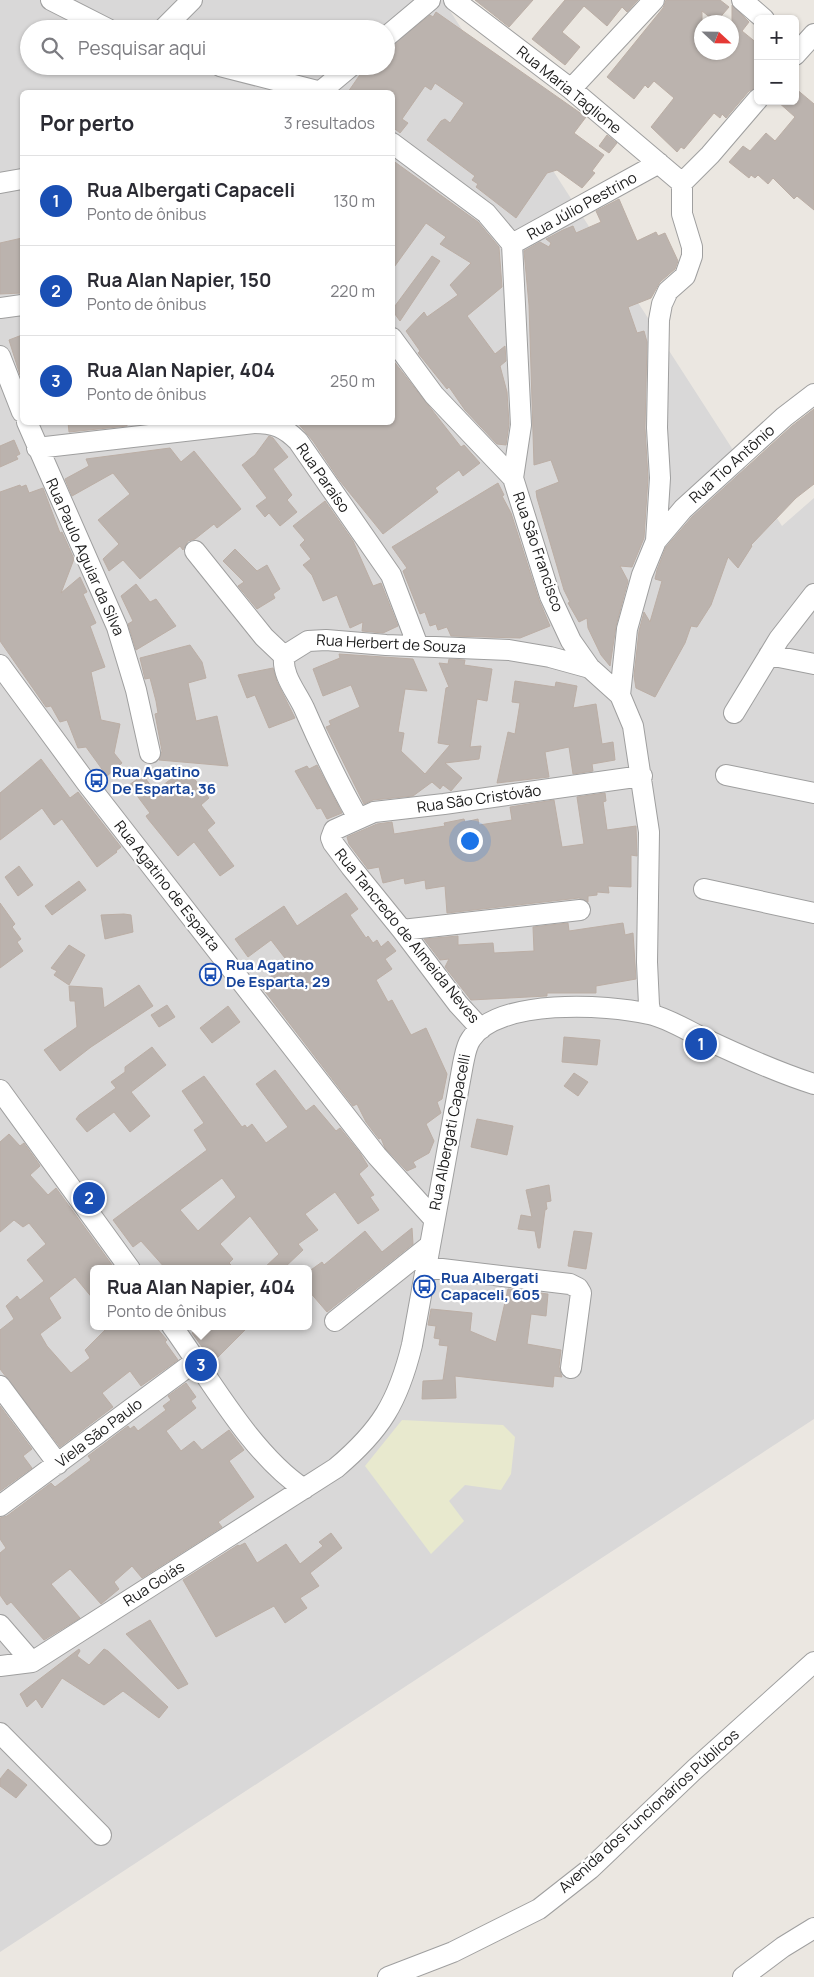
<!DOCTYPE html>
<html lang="pt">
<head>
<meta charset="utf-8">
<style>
  :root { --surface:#fff; --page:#f7f7f7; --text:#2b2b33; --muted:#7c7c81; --line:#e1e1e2; --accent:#b1151c }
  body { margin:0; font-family:Manrope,sans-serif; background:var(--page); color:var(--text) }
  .controls { position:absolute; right:15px; top:15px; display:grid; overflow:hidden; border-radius:8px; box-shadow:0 1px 4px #0004 }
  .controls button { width:45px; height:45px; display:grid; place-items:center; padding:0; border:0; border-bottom:1px solid var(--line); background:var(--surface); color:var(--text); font:25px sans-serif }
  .compass { position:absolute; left:694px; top:15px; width:45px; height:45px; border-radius:50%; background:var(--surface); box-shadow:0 1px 4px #0004; rotate:112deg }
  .you { position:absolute; left:469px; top:840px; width:18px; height:18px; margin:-12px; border:4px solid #fff; border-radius:50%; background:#1a73e8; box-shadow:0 0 0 8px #1a73e833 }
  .badge { display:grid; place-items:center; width:32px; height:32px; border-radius:50%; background:var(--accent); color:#fff; font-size:16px; font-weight:700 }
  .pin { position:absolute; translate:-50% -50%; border:2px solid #fff; box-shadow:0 1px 5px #0006 }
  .popup { position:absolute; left:90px; top:1265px; width:222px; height:65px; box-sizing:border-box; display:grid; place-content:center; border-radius:8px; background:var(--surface); filter:drop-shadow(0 1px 4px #0005); font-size:16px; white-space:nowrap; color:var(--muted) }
  .popup b { font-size:19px; color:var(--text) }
  .popup::after { content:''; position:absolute; left:50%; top:100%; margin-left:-10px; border:10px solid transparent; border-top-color:var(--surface) }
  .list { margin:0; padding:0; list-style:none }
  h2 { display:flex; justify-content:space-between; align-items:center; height:65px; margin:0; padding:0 20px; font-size:21px }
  h2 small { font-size:16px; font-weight:400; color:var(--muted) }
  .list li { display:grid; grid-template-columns:32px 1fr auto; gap:15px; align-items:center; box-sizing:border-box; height:90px; padding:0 20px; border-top:1px solid var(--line) }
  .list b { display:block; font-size:19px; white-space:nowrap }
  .list p { margin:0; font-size:16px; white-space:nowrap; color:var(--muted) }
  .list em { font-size:16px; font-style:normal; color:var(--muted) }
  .icon { flex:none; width:28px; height:28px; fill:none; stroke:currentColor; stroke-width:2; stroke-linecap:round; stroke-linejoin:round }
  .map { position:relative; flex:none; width:814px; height:1977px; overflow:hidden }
  .search { position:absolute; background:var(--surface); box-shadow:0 1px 4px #0004; left:20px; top:20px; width:375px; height:55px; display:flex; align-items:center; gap:12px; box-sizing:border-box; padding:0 18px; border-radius:28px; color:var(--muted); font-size:19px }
  .panel { position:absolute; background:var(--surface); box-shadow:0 1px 4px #0004; left:20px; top:90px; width:375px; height:335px; border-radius:8px }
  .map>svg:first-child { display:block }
  .residential { fill:#d9d8d8; fill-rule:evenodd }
  .farmland { fill:#e8e9ce }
  .building { fill:#bbb3ae; stroke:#bbaea5; fill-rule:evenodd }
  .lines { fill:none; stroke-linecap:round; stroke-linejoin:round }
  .minor-casing { stroke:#9f9f9f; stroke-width:22 }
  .minor { stroke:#fff; stroke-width:20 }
  .labels { text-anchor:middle; stroke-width:4.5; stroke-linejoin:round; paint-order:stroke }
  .street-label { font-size:15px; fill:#1b1b1b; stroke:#fff }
  .transit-label { font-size:15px; font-weight:bold; fill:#164399; stroke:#fff; text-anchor:start }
</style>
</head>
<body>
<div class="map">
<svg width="814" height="1977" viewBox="0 0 814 1977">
  <rect width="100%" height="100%" fill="#ebe7e1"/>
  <path class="residential" d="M0,0H443L782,526L814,498V1419L0,1952ZM29,29H386V66H29ZM22,92H392V422H22ZM94,1269H308V1326H94Z"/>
  <path class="farmland" d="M402,1420L503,1425L515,1437L511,1474L501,1490L465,1485L449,1501L464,1521L431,1554L365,1466Z"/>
  <path class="building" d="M475,0H533L509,27Z
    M565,0H638L627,12L622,7L607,26L584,6L562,32L580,47L565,65L532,39Z
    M666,0H720L729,7L716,22L702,11V52H732V5L749,22L742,31L758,44V87L749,91L726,118L722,114L720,118L714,113L684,149L681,147L677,152L651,127L674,98L654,81L648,88L645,85L634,99L607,77L663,8Z
    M436,12L586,117L574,133L604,155L592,171L595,173L582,188L557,170L547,173L516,218L476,187L478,184L472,180L475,176L427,140L441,121L445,119L450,123L464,103L435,83L431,90L425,86L402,119L408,123L400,133L395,129L392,131V92H348L366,66H386V50L430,15L433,17Z
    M795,88L814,104V210L797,196L794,199L773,178L768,184L758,175L755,178L751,175L749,178L729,162L743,146L750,151L766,133L775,141L795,117L777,101H795Z
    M607,135L617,143L609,153L599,146Z
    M392,160L478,222L499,247L502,287L467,316L495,354L505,346L506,361L500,366L507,392L509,424L506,445L497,444L465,410L449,387L447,389L418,353L420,351L406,331L424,312L427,317L458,295L450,285L471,263L440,244L446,237L426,223L392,270Z
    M619,199L637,241L656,232L658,236L665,233L678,261L675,269L660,282L651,298L628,307L637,333L644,331L647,342L645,428L648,478L644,538L632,567L620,566L628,581L616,626L610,666L601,655L588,628L587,618L579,622L568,603L570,602L564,590L537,498L536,491L559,482L551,460L534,465L529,305L524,251L540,242L549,247L551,243L546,239L563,230L573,226L576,233L601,222L596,211Z
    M22,238V293L0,294V243Z
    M432,256L440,261L400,321L392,310Z
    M22,335V375H20L9,340Z
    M392,359L461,447L464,445L480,463L463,476L459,470L435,488L438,492L383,534L340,481L313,441L297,422H392Z
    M814,409V484L796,498L751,545L752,546L738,568L728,557L711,605L697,627L691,626L685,643L655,697L636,688L634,676L639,631L644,612L650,622L662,581L655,579L657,570L666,547L692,517L792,426Z
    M68,422H127V426L69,432Z
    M269,436L273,438L288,457L273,469L292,495L287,500L297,512L280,526L269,513L265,517L256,506L267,498L242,465L255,455Z
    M14,440L20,454L16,456L18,459L0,467V446Z
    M170,448L181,462L194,451L241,509L217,528L214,524L195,539L188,541L183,550L180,546L140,579L123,560L109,571L103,559L119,544L98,520L130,494L113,473L72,496L65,479L89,466L86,459Z
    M498,483L504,495L502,496L511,513L539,600L550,626L520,638L451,636L447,627L438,630L436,624L430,626L425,612L420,614L403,571L407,568L392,547Z
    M20,485L21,487L26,485L29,493L43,488L60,533L62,532L74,559L61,593L80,577L87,592L83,594L96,623L90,626L105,667L91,672L101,720L120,724L114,753L122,763L107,776L86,747L78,748L67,720L60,722L51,706L46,707L0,641V492Z
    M325,501L353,541L373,586L381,583L398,626L383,633L362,631L363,622L350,628L337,595L323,601L312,575L303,565L311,559L300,545L305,540L293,526Z
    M235,549L257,571L267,565L280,589L273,594L275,598L257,609L238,586L244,582L223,561Z
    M136,584L150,602L156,599L176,626L136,650L128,624L133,621L121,596Z
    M190,645L202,662L206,678L188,683L196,721L217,716L228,766L159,760L162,751L155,714L158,713L156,701L150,678L145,679L140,658Z
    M339,654L413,659L427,691L405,689L398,732L404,733L401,751L425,774L450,745L438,743L446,688L449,687L439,663L448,664L449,659L465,660L464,665L492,669L487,701L477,699L470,747L481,746L479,759L445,763L462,778L451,791L443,785L440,789L432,782L413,796L373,800L364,804L326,727L331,725L329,721L360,707L351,685L323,696L313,669L340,658Z
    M273,668L277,682L295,718L269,728L255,695L247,698L238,675Z
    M515,681L555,687L556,682L577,686L573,708L596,704L602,744L613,742L615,760L592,764L593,771L573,774L569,747L545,752L549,777L497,783L508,732L515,734L520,703L512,702Z
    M41,759L70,798L78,792L121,847L116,851L117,852L97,867L62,819L54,825L42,808L0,840V793Z
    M317,765L342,813L327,819L321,808L317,809L295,771L307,766L309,769Z
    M186,768L209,798L201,805L215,823L207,830L234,866L220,876L194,842L178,856L148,819L146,816L150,813L129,785L143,775L159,797V788Z
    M605,793L606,801L603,802L607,830L636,826L637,856L631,855V887L608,886L609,893L597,892V895L588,896V902L579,898L447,913L445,886L426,889L425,880L405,884L404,878L383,883L379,867L368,869L349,844L347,837L377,824L392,822L394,834L445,826L444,823L464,819L465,822L478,819L479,825L512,820L510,807L554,800L562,847L584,844L577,797Z
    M19,866L33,885L18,896L5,877Z
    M79,881L86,890L52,915L45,906Z
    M346,893L358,909L350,915L366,938L368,936L373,943L377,940L381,947L388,941L396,951L385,959L392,969L376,980L388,1002L392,1000L411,1035L426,1028L447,1074L442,1099L437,1102L441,1113L426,1124L434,1141L429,1153L413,1162L416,1167L407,1171L385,1148L381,1138L379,1139L366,1122L357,1104L353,1106L260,985L288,962L271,940L248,957L235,939L284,906L297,926Z
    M0,903L15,924L12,927L21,939L17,942L23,951L0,968Z
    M124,914L131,915L133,932L105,939L101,915Z
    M568,923L569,931L623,923L625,935L633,933L636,979L596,986V993H547V996L471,1000L445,967L449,959L440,960L424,939L458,936V945L493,943L494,953L534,951L533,927Z
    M69,945L85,955L69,985L54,975L57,971L51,968Z
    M139,985L153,1006L91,1047L60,1071L44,1050L77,1027L75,1001H70L69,986L102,988L104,1008Z
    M167,1005L175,1017L159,1027L151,1015Z
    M228,1006L240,1022L212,1043L200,1028Z
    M564,1037L600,1040L597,1065L562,1062Z
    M152,1047L166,1065L131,1092L150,1116L130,1132L114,1112L87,1132L76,1119L79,1115L116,1088L111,1082L125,1072V1067Z
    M275,1070L306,1111L314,1105L336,1131L340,1128L360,1153L368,1166L359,1174L374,1195L370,1197L379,1210L358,1224L335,1192L305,1214L318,1230L298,1244L303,1250L283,1269H263L279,1254L250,1216L220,1244L233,1259L229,1263L235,1269H166L141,1241L133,1247L113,1220L207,1150L194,1130L204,1123L182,1091L204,1076L242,1127L245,1125L247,1128L252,1124L266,1143L288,1127L256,1084ZM222,1178L236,1197L198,1231L180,1210Z
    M574,1073L588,1082L578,1096L564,1086Z
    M477,1119L513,1126L507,1155L471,1147Z
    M9,1134L20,1146L24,1143L39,1164L40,1166L30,1175L48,1195L56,1188L115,1269H94V1300L75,1277L49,1298L61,1318L40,1334L47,1346L71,1373L90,1358L85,1350L109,1326H155L167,1340L165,1342L178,1360L141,1386L130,1371L102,1393L113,1407L60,1447L0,1369V1330L14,1319L6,1306L17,1296L20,1300L44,1281L27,1260L46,1244L29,1223L23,1227L14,1220L0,1232V1142Z
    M549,1185L551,1201L546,1202L547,1209L545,1210L540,1248H538L535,1231L518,1229L521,1215L532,1217L526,1190Z
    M412,1228L413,1244L327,1312L308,1290V1272L322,1262L324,1265L365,1231L382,1252Z
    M574,1231L592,1233L586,1269L568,1266Z
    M508,1289L548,1294L546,1316L531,1314L527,1344L561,1350L559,1367L562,1377L554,1376L553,1387L455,1376L456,1398L422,1399L423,1381L443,1380L448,1346L439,1345L440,1339L434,1338L436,1326L428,1325L431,1309L472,1313L470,1331L496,1342Z
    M199,1326H249L213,1362L192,1333Z
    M186,1383L196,1397L191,1401L196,1408L166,1431L181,1451L194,1441L202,1450L229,1430L244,1450L229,1461L254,1497L218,1522L222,1527L142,1578L132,1566L114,1582L119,1589L101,1604L70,1569L51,1584L80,1618L44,1640L11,1602L7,1605L0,1595V1553L6,1548L0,1539V1518L7,1516L51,1483L55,1487L91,1460L88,1456L128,1426L130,1429L134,1426L138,1431L166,1410L163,1406L171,1400L168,1396Z
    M0,1406L32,1449L23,1456L32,1468L0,1491Z
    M331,1533L342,1548L310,1573L319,1586L300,1598L307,1608L285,1623L274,1606L216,1637L183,1580L238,1545L239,1546L245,1543L257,1563L286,1544L300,1564L323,1546L319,1542Z
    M150,1620L188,1684L178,1689L126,1634Z
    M79,1649L80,1651L77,1656L89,1665L104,1649L108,1651L168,1707L159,1718L123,1691L104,1705L62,1678L42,1708L36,1699L27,1707L20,1694Z
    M8,1769L27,1785L16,1798L0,1786V1779Z"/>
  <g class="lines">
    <defs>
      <path id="minor" d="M51,0L108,29
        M454,0L571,89L682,183
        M742,0L764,19
        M163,29L192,0
        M386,37L430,0
        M795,55L814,34
        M220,66L321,92
        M571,89L654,0
        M320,92L351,66
        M392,143L486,213L512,244L659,163
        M0,183L22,179
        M682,183L710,155L758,99
        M512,244L521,425L513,478L550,596L571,641L590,668L620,695L633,726L649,832L647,962L649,1005L651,1014
        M0,308L22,305
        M392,338L434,395L513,478
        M0,356L22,412
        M27,422L117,627L136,690L150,753
        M37,448L254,423C274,423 284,427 298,441L391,575L418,646
        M656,541L683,509L784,417L814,394
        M195,551L264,637L284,656
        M769,655L814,664
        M0,665L86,782L377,1156L434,1219
        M620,695L627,629L642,575L656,541L660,478L657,428L659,320L662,304L668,291L685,276L692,256V247L682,214V183
        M734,713L779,639L814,594
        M726,775L814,793
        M358,818C337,781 321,747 304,708C296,691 282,676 284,656L308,641L326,640L386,645L509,650L550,657L590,668
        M704,889L814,913
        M402,930L580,910
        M481,1029L458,1004L402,930L351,867L333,843L331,838L334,830L374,812L444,804L642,776
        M0,1090L130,1269
        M425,1267L570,1284L578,1288L581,1293L571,1368
        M335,1321L429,1246
        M172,1326C209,1377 251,1454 304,1489
        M0,1386L58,1464
        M0,1506L197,1360
        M0,1625L32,1662
        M0,1666L32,1662L336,1468C381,1430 398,1402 412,1345L463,1064C465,1055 466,1046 471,1039C498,998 607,1004 649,1014C668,1018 688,1031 705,1039C741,1056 776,1072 814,1084
        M0,1733L101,1835
        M388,1977L453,1952L539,1909L590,1869L695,1769L814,1662
        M743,1977L783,1947L814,1928"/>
    </defs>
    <use href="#minor" class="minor-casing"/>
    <use href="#minor" class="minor"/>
  </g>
  <defs>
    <symbol id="bus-ring" viewBox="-11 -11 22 22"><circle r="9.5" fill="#fff" stroke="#1a4fb4" stroke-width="1.5"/><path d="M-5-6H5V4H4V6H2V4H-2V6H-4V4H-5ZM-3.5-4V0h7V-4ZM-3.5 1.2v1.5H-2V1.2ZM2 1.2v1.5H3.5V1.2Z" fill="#1a4fb4"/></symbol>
  </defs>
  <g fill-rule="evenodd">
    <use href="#bus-ring" x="84" y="768" width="25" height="25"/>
    <use href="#bus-ring" x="198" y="962" width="25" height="25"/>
    <use href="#bus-ring" x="412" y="1274" width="25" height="25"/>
  </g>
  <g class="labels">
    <g class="street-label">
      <text transform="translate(569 90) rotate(39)" y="5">Rua Maria Taglione</text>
      <text transform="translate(582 206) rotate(-29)" y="5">Rua Júlio Pestrino</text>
      <text transform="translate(732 464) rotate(-42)" y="5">Rua Tio Antônio</text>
      <text transform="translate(323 478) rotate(55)" y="5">Rua Paraíso</text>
      <text transform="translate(538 552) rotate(71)" y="5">Rua São Francisco</text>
      <text transform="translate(85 557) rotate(66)" y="5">Rua Paulo Aguiar da Silva</text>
      <text transform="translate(391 644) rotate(3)" y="5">Rua Herbert de Souza</text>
      <text transform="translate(479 799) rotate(-8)" y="5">Rua São Cristóvão</text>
      <text transform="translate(167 886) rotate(52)" y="5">Rua Agatino de Esparta</text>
      <text transform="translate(407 936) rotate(51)" y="5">Rua Tancredo de Almeida Neves</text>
      <text transform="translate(450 1132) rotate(-79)" y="5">Rua Albergati Capacelli</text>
      <text transform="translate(99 1433) rotate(-37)" y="5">Viela São Paulo</text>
      <text transform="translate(154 1584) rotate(-33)" y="5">Rua Goiás</text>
      <text transform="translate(649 1811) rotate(-42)" y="5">Avenida dos Funcionários Públicos</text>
    </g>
    <g class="transit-label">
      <text x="112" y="777">Rua Agatino<tspan x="112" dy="17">De Esparta, 36</tspan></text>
      <text x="226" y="970">Rua Agatino<tspan x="226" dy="17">De Esparta, 29</tspan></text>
      <text x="441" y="1283">Rua Albergati<tspan x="441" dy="17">Capaceli, 605</tspan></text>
    </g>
  </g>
</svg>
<div class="controls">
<button>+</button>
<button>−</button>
</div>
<svg class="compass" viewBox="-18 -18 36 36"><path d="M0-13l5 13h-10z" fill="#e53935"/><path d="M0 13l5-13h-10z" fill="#7c7c81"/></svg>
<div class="you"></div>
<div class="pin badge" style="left:701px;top:1044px;background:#1a4fb4">1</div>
<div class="pin badge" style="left:89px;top:1198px;background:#1a4fb4">2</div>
<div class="pin badge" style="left:201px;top:1365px;background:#1a4fb4">3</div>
<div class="popup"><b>Rua Alan Napier, 404</b>Ponto de ônibus</div>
<div class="search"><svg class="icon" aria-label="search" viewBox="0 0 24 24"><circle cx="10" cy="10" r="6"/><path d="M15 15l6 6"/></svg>Pesquisar aqui</div>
<section class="panel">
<h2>Por perto<small>3 resultados</small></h2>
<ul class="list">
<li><span class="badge" style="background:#1a4fb4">1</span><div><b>Rua Albergati Capaceli</b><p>Ponto de ônibus</p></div><em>130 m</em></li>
<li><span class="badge" style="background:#1a4fb4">2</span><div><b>Rua Alan Napier, 150</b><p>Ponto de ônibus</p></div><em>220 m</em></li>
<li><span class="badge" style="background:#1a4fb4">3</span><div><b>Rua Alan Napier, 404</b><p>Ponto de ônibus</p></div><em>250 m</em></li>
</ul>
</section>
</div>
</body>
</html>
